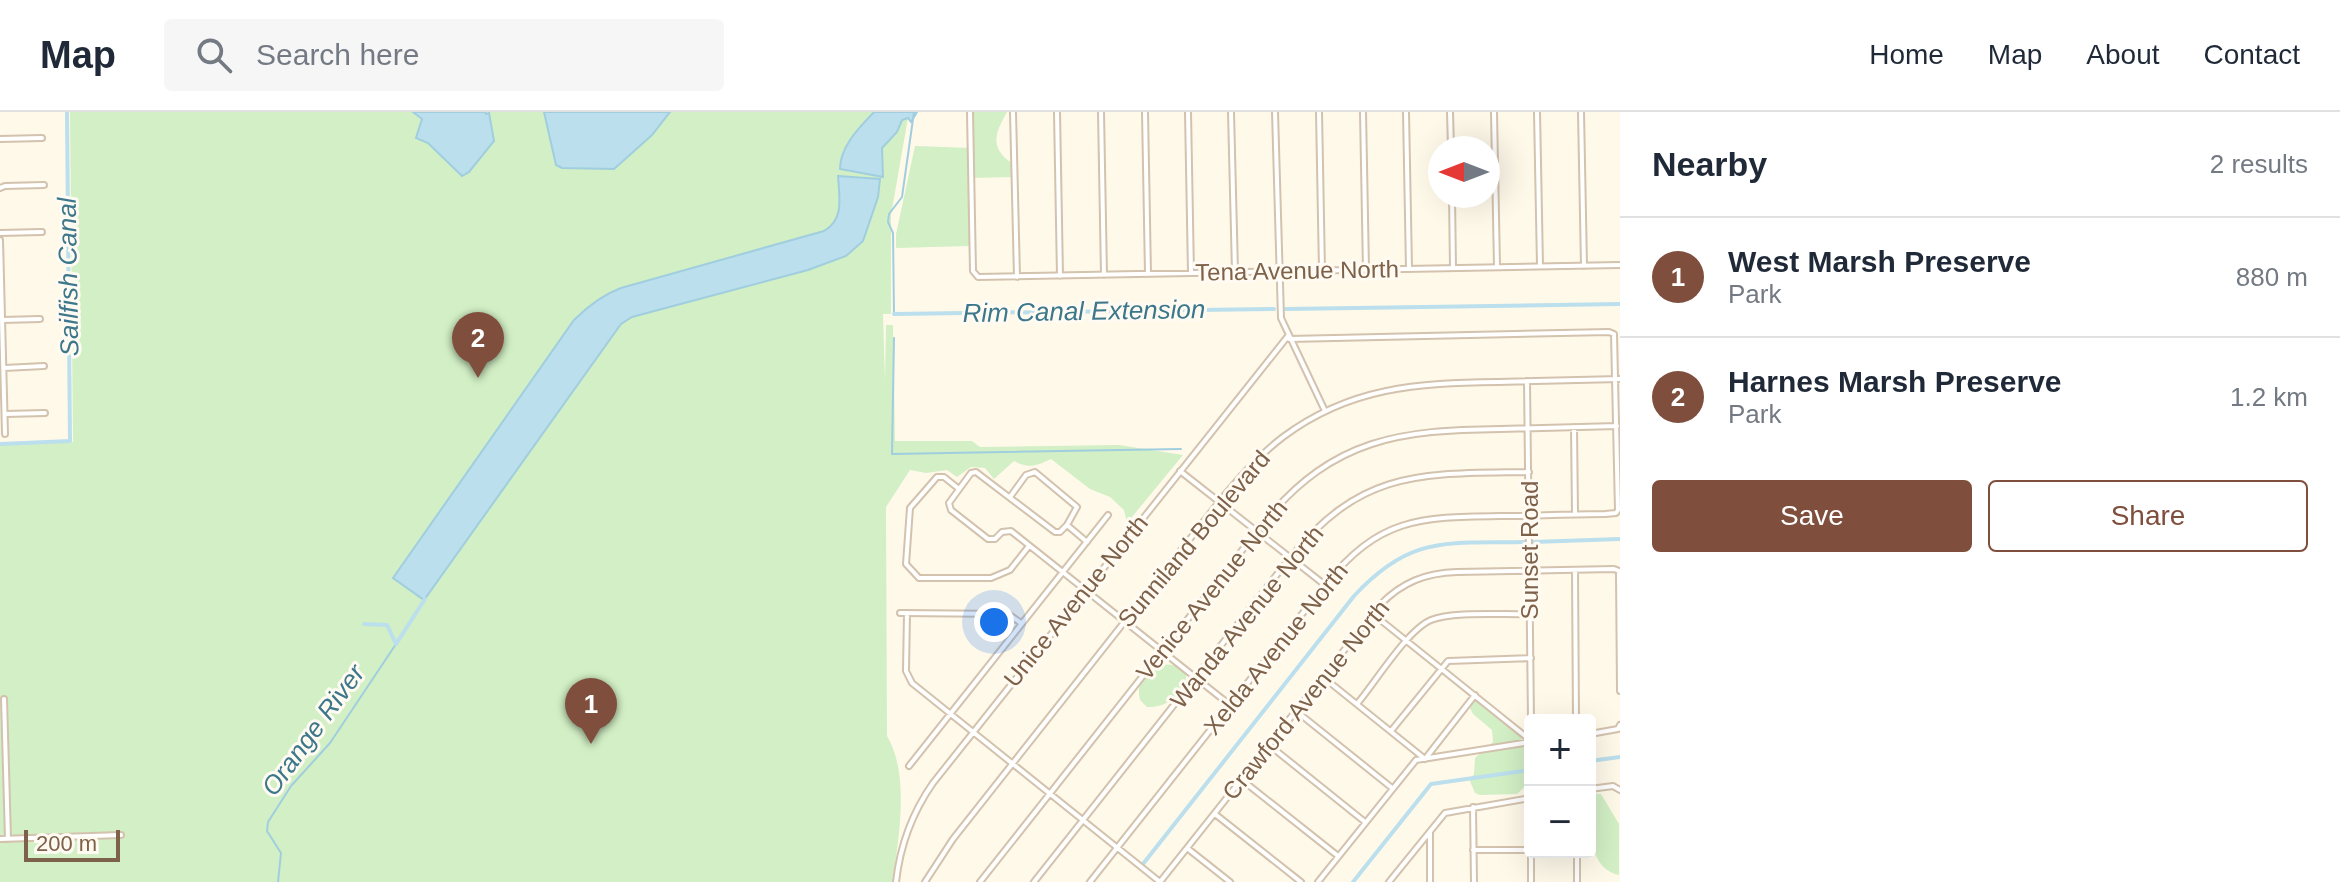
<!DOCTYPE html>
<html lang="en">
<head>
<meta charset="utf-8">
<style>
  :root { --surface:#fff; --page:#f6f6f7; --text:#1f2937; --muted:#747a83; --line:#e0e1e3; --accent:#7f4e3c }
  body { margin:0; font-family:Arial,sans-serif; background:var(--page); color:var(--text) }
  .controls { position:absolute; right:24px; bottom:24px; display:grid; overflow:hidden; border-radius:8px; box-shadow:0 8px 32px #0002 }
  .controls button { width:72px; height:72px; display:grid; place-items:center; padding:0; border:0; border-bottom:2px solid var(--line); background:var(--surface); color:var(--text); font:40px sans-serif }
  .compass { position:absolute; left:1428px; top:24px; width:72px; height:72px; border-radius:50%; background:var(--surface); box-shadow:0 8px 32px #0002; rotate:270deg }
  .scale { position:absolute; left:24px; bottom:20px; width:96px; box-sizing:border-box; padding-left:8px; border:4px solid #7e6149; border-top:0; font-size:22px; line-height:28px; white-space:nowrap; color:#7e6149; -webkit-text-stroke:6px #fffbf2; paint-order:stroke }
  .you { position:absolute; left:994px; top:510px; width:28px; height:28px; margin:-20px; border:6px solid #fff; border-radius:50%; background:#1a73e8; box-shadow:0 0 0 12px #1a73e833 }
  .badge { display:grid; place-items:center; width:52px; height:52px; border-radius:50%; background:var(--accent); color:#fff; font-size:26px; font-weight:700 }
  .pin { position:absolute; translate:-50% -66px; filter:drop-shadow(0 2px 4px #0008) }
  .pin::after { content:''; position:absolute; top:42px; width:28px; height:24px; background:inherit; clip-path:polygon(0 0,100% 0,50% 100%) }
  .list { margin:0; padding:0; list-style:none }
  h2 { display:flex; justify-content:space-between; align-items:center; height:104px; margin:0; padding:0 32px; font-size:34px }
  h2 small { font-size:26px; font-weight:400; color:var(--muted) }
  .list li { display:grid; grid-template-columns:52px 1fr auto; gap:24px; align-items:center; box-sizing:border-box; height:120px; padding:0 32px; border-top:2px solid var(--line) }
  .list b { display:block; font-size:30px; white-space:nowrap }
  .list p { margin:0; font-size:26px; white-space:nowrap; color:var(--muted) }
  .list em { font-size:26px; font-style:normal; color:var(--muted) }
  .actions { display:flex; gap:16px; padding:24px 32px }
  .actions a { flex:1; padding:18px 0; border:2px solid var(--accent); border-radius:8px; text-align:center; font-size:28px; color:var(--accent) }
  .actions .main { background:var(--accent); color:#fff }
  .icon { flex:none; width:44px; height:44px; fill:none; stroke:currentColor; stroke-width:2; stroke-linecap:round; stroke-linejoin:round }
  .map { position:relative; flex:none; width:1620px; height:770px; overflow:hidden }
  header { display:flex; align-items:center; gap:48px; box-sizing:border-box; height:112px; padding:0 40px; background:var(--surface); border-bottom:2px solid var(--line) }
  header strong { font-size:38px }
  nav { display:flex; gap:44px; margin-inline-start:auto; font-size:28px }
  .search { width:560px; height:72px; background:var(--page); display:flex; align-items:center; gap:20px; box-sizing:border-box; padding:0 28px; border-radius:8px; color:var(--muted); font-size:30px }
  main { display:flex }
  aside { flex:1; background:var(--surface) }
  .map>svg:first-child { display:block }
  .green { fill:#d2efc5 }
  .water { fill:#bbdfec; stroke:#a0cedf; stroke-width:2 }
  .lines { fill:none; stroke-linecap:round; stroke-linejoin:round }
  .stream { stroke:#a0cedf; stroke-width:2 }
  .canal { stroke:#bbdfec; stroke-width:4 }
  .street-casing { stroke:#d3c2ad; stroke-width:8 }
  .street { stroke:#fff; stroke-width:4 }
  .labels { text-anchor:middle; stroke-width:6; stroke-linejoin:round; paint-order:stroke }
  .street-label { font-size:24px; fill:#7e6149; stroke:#fffbf2 }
  .water-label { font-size:26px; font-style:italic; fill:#3c778b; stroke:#fffbf2 }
</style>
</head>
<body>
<header>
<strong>Map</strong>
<div class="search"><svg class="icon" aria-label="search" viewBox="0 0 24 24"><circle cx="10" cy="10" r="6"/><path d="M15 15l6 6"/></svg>Search here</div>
<nav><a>Home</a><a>Map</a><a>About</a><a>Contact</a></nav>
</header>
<main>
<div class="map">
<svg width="1620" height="770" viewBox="0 0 1620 770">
  <rect width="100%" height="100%" fill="#fff9ea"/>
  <path class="green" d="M70,0H909L891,103V202H883L885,270L886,213H893L895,329H972L980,335L1119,333L1183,343L1127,411L1124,398L1110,385L1090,377L1051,347C1036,354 1028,357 1014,349L994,367L985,356L971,355L957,365L947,358L926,361L910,358L886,395L887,624C910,662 899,728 892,770H0V333L73,330Z
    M972,0H1007C993,24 990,38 1016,54V65L969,66V134L896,136V122L915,34L972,36Z
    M1159,552L1173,553L1186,560C1188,581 1167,596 1147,595L1140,588C1136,570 1143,560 1159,552Z
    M1475,585C1486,586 1487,594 1496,599C1521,617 1533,641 1528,672L1517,682L1480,683L1475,681L1470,669L1474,662L1475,646L1493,630L1492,618L1473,602L1469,594Z
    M1590,681L1601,682L1619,712V763C1585,756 1590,707 1590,681Z"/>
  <path class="water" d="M413,0H485L486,2L489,1L494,29L469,60L462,64L428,31L416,26L422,7Z
    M544,0H670L652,23L614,57L562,56L556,53Z
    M874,0H917L911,10L908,6L902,8L897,20L882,36L883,65L840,57C840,34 860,15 874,0Z
    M838,64L880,67L878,85L863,129L846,144L808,158L632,205L621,212L424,488L393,466L574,208C588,194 602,183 621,176L824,119C845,107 839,84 838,64Z"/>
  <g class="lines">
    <path class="stream" d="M894,202L893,121L888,110L889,102L902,85L914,0
      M894,226L892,342L1181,337
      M278,770L281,741L267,719L268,710L291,674L330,631L396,532"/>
    <path class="canal" d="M1286,197L1620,192
      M894,202L1274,197
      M0,332L70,329L67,0
      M1533,430L1620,427
      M364,512L387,513L396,532
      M396,532L425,487
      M1590,649L1620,645
      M1143,752L1354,484C1412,421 1449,432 1527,430
      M1353,770L1431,672L1523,659"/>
    <defs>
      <path id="street" d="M970,0L973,159L978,165L1620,153
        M1013,0L1017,165
        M1057,0L1060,164
        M1101,0L1104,163
        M1145,0L1148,162
        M1188,0L1191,161
        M1231,0L1235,160
        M1275,0L1281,206L1325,299
        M1319,0L1322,159
        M1363,0L1366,158
        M1406,0L1409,157
        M1450,0L1451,36
        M1494,0L1497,155
        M1537,0L1540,154
        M1581,0L1584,154
        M0,27L42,26
        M0,76L5,74L44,73
        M1452,84L1453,156
        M0,121L42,120
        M0,128L5,322
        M2,208L40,207
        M4,256L44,254
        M1527,269L1531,608
        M5,302L45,301
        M1574,315L1575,402
        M1180,359L1325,473
        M959,377L944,365H937L910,396L906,452L919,466H991L1010,458L1029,434
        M1010,385L1026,363L1035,360L1077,395L1067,413
        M1087,430L1067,413L1060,420H1055L976,360L971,361L949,391L951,398L988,427H995L1002,420L1011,419L1230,593
        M1575,458L1576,608
        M900,501L1008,502L1021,511
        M907,501L906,559L912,571L1160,770L1380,493C1402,470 1426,461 1457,460L1614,457L1619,459L1620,579
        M1373,502L1530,628
        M1323,565L1425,647L1475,583
        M4,587L8,727
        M1357,592C1375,571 1407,518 1431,508C1452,499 1505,503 1530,502
        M1296,599L1392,676
        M1391,619L1448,549L1531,546
        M1590,622L1618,617L1620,613
        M1269,633L1365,710
        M909,654L1108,403
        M1242,668L1338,744
        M1590,677L1613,674L1620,678
        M1473,695L1474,770
        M1215,702L1301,770
        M0,727L121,723
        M1187,736L1230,770
        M1473,738H1530
        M1531,740V770
        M1577,740V770
        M896,770C900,734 912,701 933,671L1288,224
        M925,770L953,727L1219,390C1239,366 1258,344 1283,325C1350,275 1417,271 1498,270C1538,269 1579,268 1620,267
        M980,770L1266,408C1334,326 1401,318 1501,317C1540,316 1579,315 1617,314
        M1034,770L1290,446C1363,356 1422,362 1529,360
        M1090,770L1325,473C1379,406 1418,405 1500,404C1535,404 1570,402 1605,402L1616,401L1618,398L1614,222L1609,220L1289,227
        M1318,770L1416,648L1530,630
        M1389,770L1445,701L1530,686
        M1430,770V720"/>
    </defs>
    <use href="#street" class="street-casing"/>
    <use href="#street" class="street"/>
  </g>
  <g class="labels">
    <g class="street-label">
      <text transform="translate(1297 159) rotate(-1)" y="8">Tena Avenue North</text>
      <text transform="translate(1194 427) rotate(-50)" y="8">Sunniland Boulevard</text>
      <text transform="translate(1530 438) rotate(-90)" y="8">Sunset Road</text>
      <text transform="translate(1212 478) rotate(-51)" y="8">Venice Avenue North</text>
      <text transform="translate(1076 489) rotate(-51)" y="8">Unice Avenue North</text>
      <text transform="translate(1247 505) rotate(-51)" y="8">Wanda Avenue North</text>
      <text transform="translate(1276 537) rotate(-51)" y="8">Xelda Avenue North</text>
      <text transform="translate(1306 588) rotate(-51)" y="8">Crawford Avenue North</text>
    </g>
    <g class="water-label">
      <text transform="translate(68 165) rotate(-91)" y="9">Sailfish Canal</text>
      <text transform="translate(1084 199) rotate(-1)" y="9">Rim Canal Extension</text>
      <text transform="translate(313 618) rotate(-54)" y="9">Orange River</text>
    </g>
  </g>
</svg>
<div class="controls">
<button>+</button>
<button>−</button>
</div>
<svg class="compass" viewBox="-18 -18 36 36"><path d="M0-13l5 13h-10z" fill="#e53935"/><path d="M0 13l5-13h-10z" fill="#747a83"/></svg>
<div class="scale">200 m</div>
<div class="you"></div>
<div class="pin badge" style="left:591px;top:632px">1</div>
<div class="pin badge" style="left:478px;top:266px">2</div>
</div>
<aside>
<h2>Nearby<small>2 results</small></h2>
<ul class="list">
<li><span class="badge">1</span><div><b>West Marsh Preserve</b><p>Park</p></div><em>880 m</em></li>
<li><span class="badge">2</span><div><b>Harnes Marsh Preserve</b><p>Park</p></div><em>1.2 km</em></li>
</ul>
<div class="actions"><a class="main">Save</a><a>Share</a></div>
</aside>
</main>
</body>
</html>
